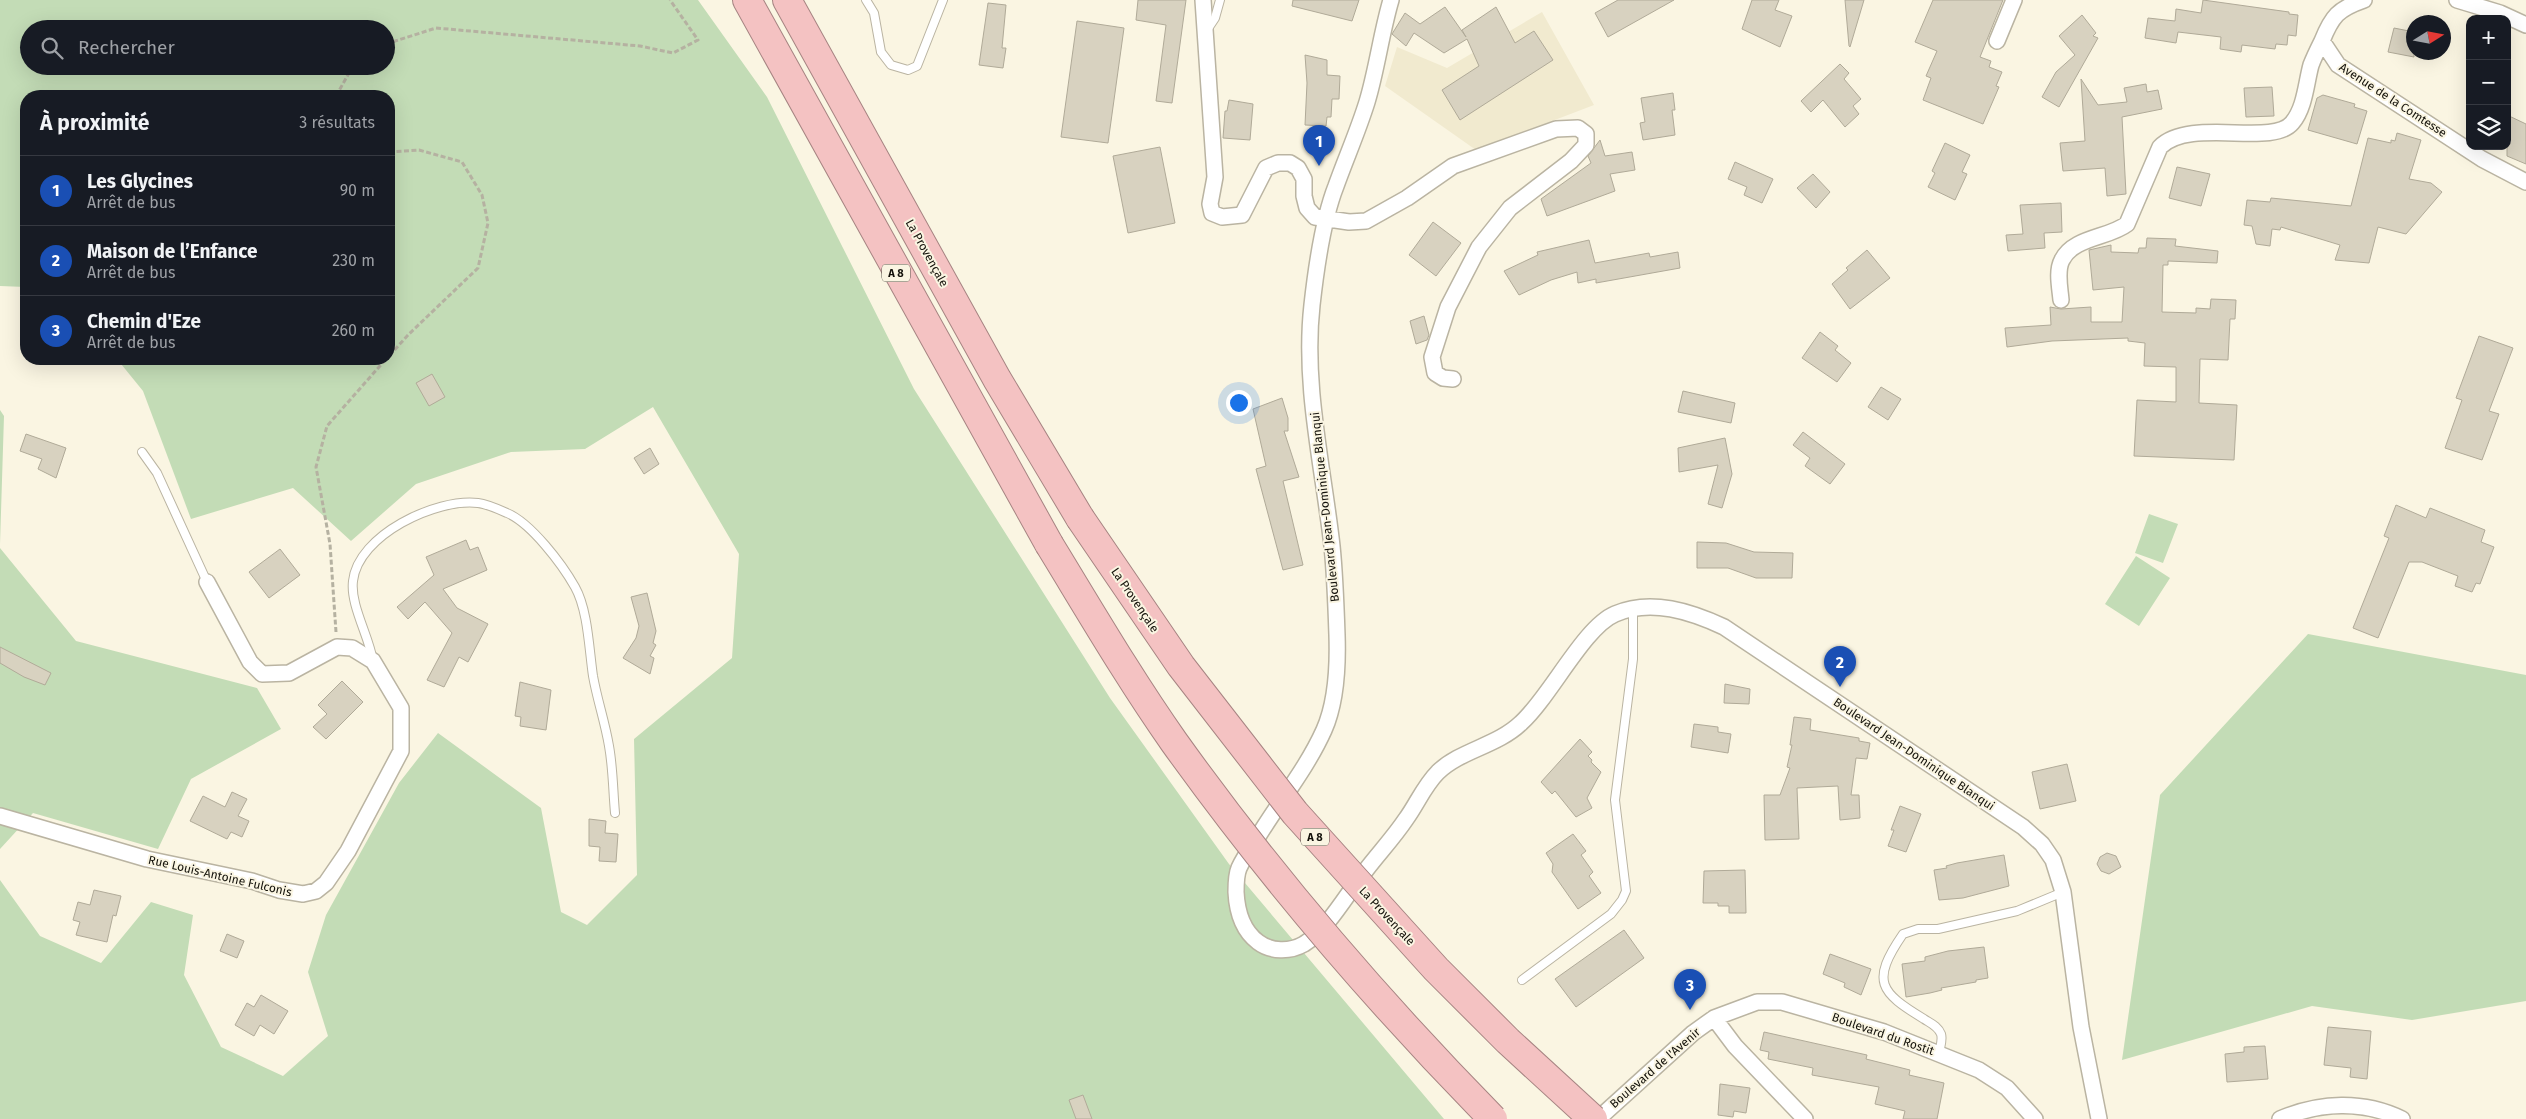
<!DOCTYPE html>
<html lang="fr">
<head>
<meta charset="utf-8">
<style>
  :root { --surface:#171b24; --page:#20242c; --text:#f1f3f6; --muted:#9ea1a6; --line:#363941; --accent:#844ac0 }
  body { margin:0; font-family:"Fira Sans",sans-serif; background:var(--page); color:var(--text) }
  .controls { position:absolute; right:15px; top:15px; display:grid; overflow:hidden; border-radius:10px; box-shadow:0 5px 20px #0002 }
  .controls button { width:45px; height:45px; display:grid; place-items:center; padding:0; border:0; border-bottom:1px solid var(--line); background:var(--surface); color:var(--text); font:25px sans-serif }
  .compass { position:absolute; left:2406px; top:15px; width:45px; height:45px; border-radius:50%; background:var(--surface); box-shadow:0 5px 20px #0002; rotate:79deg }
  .you { position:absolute; left:1238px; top:402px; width:18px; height:18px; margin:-12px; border:4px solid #fff; border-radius:50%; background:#1a73e8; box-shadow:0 0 0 8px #1a73e833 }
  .badge { display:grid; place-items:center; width:32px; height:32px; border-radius:50%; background:var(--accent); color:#fff; font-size:16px; font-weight:700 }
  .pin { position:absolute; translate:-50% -41px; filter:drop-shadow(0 1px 2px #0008) }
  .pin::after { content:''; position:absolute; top:26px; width:18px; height:15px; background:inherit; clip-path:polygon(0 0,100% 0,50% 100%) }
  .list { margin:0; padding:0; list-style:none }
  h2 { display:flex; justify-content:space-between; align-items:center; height:65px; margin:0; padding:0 20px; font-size:21px }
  h2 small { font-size:16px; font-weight:400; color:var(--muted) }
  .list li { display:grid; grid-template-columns:32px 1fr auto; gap:15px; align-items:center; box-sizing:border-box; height:70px; padding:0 20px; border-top:1px solid var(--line) }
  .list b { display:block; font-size:19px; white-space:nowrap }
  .list p { margin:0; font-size:16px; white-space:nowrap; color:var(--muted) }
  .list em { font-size:16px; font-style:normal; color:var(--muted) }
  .icon { flex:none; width:28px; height:28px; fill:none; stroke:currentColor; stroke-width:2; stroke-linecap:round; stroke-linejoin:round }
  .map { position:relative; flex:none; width:2526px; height:1119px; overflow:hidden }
  .search { position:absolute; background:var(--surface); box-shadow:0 5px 20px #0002; left:20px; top:20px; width:375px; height:55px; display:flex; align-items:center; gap:12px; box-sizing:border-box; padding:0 18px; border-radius:28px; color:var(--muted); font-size:19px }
  .panel { position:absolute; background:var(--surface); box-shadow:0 5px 20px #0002; left:20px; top:90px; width:375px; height:275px; border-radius:20px }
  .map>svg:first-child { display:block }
  .built { fill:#f1eacf }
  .green { fill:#c3dcb6; fill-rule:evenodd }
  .building { fill:#d8d2c0; stroke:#b0aa98 }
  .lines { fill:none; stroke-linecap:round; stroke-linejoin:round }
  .lane-casing { stroke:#bab4a2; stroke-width:10 }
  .street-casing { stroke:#bab4a2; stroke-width:18 }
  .highway-casing { stroke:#a68482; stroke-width:30 }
  .path { stroke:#b5b1a1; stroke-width:3; stroke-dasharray:5 2.5; stroke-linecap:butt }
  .lane { stroke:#fff; stroke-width:8 }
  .street { stroke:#fff; stroke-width:15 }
  .highway { stroke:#f4c2c2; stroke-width:28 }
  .highway-bridge-casing { stroke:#a68482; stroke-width:30; stroke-linecap:butt }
  .highway-bridge { stroke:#f4c2c2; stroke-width:28 }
  .labels { text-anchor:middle; stroke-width:4; stroke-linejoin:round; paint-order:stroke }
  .shield { fill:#faf5e2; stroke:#59564c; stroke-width:1 }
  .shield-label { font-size:11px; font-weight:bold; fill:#14120b }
  .street-label { font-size:12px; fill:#14120b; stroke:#faf5e2 }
</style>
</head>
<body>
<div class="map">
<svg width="2526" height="1119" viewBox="0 0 2526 1119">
  <rect width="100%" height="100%" fill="#faf5e2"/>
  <path class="built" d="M1542,12L1594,105L1476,150L1385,86L1397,47L1447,68Z"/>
  <path class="green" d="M0,0H698L767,97L914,389L1110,698L1229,864L1444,1119H0V880L40,936L101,963L151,902L193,915L184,975L221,1047L283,1076L328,1036L308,972L326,915L399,783L438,733L541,808L561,912L587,925L637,875L634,739L732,658L739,554L653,407L585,449L511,452L416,484L351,541L293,488L191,519L143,391L117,359H389V96H26V287L0,286ZM29,29H386V66H29Z
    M0,410L4,416L0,544Z
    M2149,514L2178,524L2163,563L2135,553Z
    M0,548L76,641L257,688L281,729L191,779L158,849L33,813L0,849Z
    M2136,556L2170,578L2139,626L2105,604Z
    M2308,634L2526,675V1001L2412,1020L2312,1006L2122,1060L2160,795Z"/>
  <path class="building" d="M1138,0H1186L1172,103L1156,101L1166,25L1136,20Z
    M1293,0H1359L1352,21L1292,6Z
    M1618,0H1674L1608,37L1595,13Z
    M1752,0H1779L1775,10L1792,16L1780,47L1742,29Z
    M1845,0H1864L1850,47L1849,46Z
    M1933,0H2003L1980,57L1991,61L1989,67L2002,72L1996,86L1999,87L1983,124L1923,100L1931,78L1926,76L1937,51L1915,42Z
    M2203,0L2289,12V14L2298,15L2296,36L2288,35L2287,45L2276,44L2275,49L2242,45L2241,52L2220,49L2221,37L2178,32L2176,43L2145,38L2148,18L2175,21L2176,9L2201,13Z
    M988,3L1006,5L1002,48H1006L1003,68L979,65Z
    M1445,7L1466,37L1462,30L1496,7L1515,43L1534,31L1553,60L1460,120L1442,90L1479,66L1467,39L1444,53L1414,33L1406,46L1392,34L1405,13L1420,24Z
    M2082,15L2096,33L2093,36L2098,38L2059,107L2042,97L2056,72L2075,55L2059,36Z
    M1077,21L1124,28L1108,143L1061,137Z
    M2394,28L2414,32V57L2388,52Z
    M1305,55L1327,60V75L1340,76L1339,99H1332L1331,117H1327L1326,126L1305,125L1307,83Z
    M1840,64L1849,73L1844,79L1861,99L1853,106L1859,114L1845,127L1823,100L1811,112L1801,101Z
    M2081,79L2098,105L2127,102L2124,88L2146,84L2147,92L2158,90L2162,109L2122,117L2126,194L2107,196L2105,168L2063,171L2060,143L2085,141Z
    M2272,87L2274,116L2246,117L2244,88Z
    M1673,93L1675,110H1672L1675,135L1643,140L1640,123L1645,122L1641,98Z
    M2323,95L2355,104L2354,107L2367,111L2357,144L2308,130L2317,98Z
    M1229,100L1253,104L1250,140L1223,138L1225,111H1227Z
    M2507,115L2526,124V164L2507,156Z
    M2397,133L2421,140L2409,179L2431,183L2442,192L2406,234L2378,227L2369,263L2335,260L2340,245L2281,227L2280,230L2272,229L2270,246L2256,244L2252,226L2244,225L2247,200L2270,202L2271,198L2351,206L2368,138L2391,143V140L2395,141Z
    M1600,140L1605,156L1632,152L1635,170L1610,174L1615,191L1547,216L1541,199L1591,163L1588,156Z
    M1945,143L1970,155L1962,172L1967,174L1955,200L1928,187L1935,173L1932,171Z
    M1160,147L1175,223L1128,233L1113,156Z
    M1735,162L1773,179L1762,203L1744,195L1747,187L1728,179Z
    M2177,167L2210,174L2201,206L2169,198Z
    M1813,174L1830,192L1816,208L1797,188Z
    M2061,203L2062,232L2044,233L2045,248L2008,251L2006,235L2023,234L2020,205Z
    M1433,222L1461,243L1436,276L1409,255Z
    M2147,238L2176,239L2175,246L2218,251L2217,263L2168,261V265H2163L2162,312L2196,313V308L2210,309L2211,299L2236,300L2235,319H2230L2228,360L2200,359L2199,403L2237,405L2234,460L2134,456L2137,400L2176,402V367L2144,366L2145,343L2128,341V338L2052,341L2007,347L2005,328L2051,325L2050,307L2061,309L2091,307V322H2122L2124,287L2093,290L2089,250L2111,245V252L2138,253L2139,248H2146Z
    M1589,240L1595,263L1649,253L1650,257L1678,252L1680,268L1596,283V279L1578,283L1577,272L1551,280L1519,295L1504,271L1538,255L1537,252Z
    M1867,250L1890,278L1850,309L1832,284L1848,270L1846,268Z
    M1424,316L1429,335L1427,340L1416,344L1410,321Z
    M1820,332L1838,346L1835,350L1851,363L1837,382L1802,358Z
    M2479,336L2513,348L2489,411L2499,414L2482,460L2445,448L2462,400L2456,398Z
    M432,374L445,397L429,406L416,383Z
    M1881,387L1901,399L1888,420L1868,407Z
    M1683,391L1735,403L1731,423L1678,412Z
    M1282,398L1288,418V431H1284L1299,477L1283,481L1303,565L1283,570L1256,469L1266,466L1253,409Z
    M1803,432L1845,464L1830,484L1805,466L1810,458L1793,445Z
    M26,434L66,448L56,478L38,469L42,459L20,451Z
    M1725,438L1732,474L1722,508L1708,504L1718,465L1679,472L1678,448Z
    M650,448L659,464L644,474L634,458Z
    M2396,505L2426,518L2430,508L2485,530L2481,542L2494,547L2480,584L2476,583L2472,592L2455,586L2458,576L2422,562H2409L2378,638L2353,628L2389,538L2384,536Z
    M466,540L470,550L478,547L487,570L443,589L457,608L488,624L468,662L459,657L444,687L427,680L452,633L425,602L408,619L397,607L434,575L426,557Z
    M1697,542L1726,543L1754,552L1793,553L1792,578H1756L1728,568H1697Z
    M280,549L300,575L269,598L249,572Z
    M647,593L656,631L653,643L656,645L650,656L654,658L650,674L623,658L636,638L639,626L631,597Z
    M0,647L51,673L45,685L24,677L0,663Z
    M342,681L363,702L326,739L313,727L327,714L318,705Z
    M520,682L551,690L546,730L520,726L521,717L515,716Z
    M1725,684L1750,689L1749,704L1724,703Z
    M1794,717L1811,719L1810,730L1859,738V741L1870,743L1867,759L1856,758L1851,795H1859L1860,818L1840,820L1838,786L1797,788L1799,839L1765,840L1764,795H1780L1790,768L1787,767L1792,745H1790Z
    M1694,724L1718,727V732L1731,734L1728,753L1691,747Z
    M1580,739L1592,752L1588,756L1592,760L1591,762L1601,772L1587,798L1592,808L1576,817L1555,791L1552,794L1541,782Z
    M2067,764L2076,801L2040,809L2032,772Z
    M232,792L247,799L238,816L249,821L242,837L231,832L227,839L190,821L203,796L225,807Z
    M1900,806L1921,814L1906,852L1888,846L1894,830H1891Z
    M589,819L606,821L605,833L618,834L616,862L599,861L600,847L589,846Z
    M1573,834L1586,851L1581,855L1593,872L1589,876L1601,893L1578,909L1552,872L1553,864L1546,853Z
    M2107,853L2116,856L2121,867L2109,874L2101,871L2097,864L2100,857Z
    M2004,855L2009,886L1963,898L1939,900L1934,870L1947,868L1946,866L1957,863Z
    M1745,870L1746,913H1729V906H1718V903H1703L1704,871Z
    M94,890L121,896L116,916L113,915L107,942L76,935L80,922L73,920L78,902L90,905Z
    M1624,930L1644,958L1576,1007L1555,979Z
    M227,934L244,941L237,958L220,951Z
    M1984,947L1988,978L1976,980V982L1941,988L1942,990L1930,993L1906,997L1902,964L1925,961V957L1948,951Z
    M1830,954L1871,969L1861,995L1844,987L1845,983L1823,974Z
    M261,995L288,1011L274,1034L260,1025L254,1036L235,1025L247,1003L254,1007Z
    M2328,1027L2371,1031L2367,1079L2350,1077L2351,1068L2324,1065Z
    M1764,1032L1867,1055L1866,1059L1910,1070L1909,1075L1944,1083L1937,1119H1903L1905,1111L1875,1104L1879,1087L1812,1075L1813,1068L1768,1059L1769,1052L1760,1050Z
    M2265,1046L2268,1079L2227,1082L2225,1054L2244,1052V1047Z
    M1720,1084L1750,1088L1746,1113L1734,1111L1733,1117L1718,1115Z
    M1083,1095L1092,1119H1076L1069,1100Z"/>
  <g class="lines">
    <defs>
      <path id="lane" d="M866,0L874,13L881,52L891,65L908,70L917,66L943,0
        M1207,30L1215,18L1220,0
        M142,452L157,473L207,582
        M373,661C369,636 350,605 353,581C358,535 436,498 478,503C487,504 498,509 507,513C531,523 562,564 575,587C588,610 589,649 593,676C597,699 605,722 609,746C613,768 613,791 615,813
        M1522,980L1611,914L1622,900L1626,891L1615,800L1633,659V609
        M1939,1053C1940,1047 1943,1040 1941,1034C1938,1026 1930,1023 1924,1019C1880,992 1870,982 1903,934L1918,929H1938L2017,911L2063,892"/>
      <path id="street" d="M1203,0L1215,177L1210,204L1212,213L1222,217L1242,215L1266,168L1278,163H1290L1298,168L1304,179V196L1307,208L1315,217L1349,222L1366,221L1407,198L1453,166L1556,129L1578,128L1586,134V145L1571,161L1510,208L1479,247L1448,307L1432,357L1435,373L1443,378L1453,379
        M1391,0C1381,34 1377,69 1367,102C1358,131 1346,158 1336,186C1323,219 1316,269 1312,305C1303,385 1323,466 1332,546C1335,575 1336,605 1337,635C1338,665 1336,703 1324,730C1306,770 1278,803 1256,840C1250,849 1243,859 1239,868C1236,875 1236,884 1236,892C1237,912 1242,930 1258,942C1271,952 1290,952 1304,944C1328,929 1348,892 1366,870C1379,853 1394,837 1406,819C1417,804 1424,786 1438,772C1461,750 1497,746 1521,723C1550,697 1584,627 1615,614C1651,598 1692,612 1724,627L2023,827L2042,844L2053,860L2063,892L2081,1027L2099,1119
        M2364,0C2338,9 2332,16 2322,41L2338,65L2482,159L2526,182
        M2457,0L2500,13L2526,25
        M1997,41L2014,0
        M2061,300C2060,288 2056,271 2062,260C2073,237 2109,238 2127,224L2160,147C2190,117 2272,147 2292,123C2305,108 2306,83 2311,65C2314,57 2318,49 2322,41
        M0,816L147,859L252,881L279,890L303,894L316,891L326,883L348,851L401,751V708L373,661L352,648L337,647L289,673L262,674L250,662L207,582
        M1714,1018L1735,1046L1805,1119
        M1598,1119L1693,1033L1714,1018L1757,1002H1782L1884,1032L1979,1070L2007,1088L2035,1119
        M2280,1119C2320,1102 2363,1100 2402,1119"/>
      <path id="highway" d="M747,0L1049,544
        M787,0L997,379L1080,518"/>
    </defs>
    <use href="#lane" class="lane-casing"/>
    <use href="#street" class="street-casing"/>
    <use href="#highway" class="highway-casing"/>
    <path class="path" d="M386,44L436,28L640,46L673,53L698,40L670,0
      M336,96L353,66
      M389,152L419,150L462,162L482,195L488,223L478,268L409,334L389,356
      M336,632L330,544L316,467L327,426L386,359"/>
    <use href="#lane" class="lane"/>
    <use href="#street" class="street"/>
    <use href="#highway" class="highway"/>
    <defs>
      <path id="highway-bridge" d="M1080,518L1181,666L1295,813L1436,969L1508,1041L1593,1119
        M1049,544C1090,611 1129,678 1174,742C1270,876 1377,1001 1493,1119"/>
    </defs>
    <use href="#highway-bridge" class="highway-bridge-casing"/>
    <use href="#highway-bridge" class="highway-bridge"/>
  </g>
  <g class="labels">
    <g class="shield">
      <rect x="882" y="264.5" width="28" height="17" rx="4"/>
      <rect x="1301" y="828.5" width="28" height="17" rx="4"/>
    </g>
    <g class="shield-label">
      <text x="896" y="277">A 8</text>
      <text x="1315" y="841">A 8</text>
    </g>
    <g class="street-label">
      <text transform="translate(2393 100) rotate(33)" y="4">Avenue de la Comtesse</text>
      <text transform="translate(927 253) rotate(61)" y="4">La Provençale</text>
      <text transform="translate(1325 507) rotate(-96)" y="4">Boulevard Jean-Dominique Blanqui</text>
      <text transform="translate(1135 600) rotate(56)" y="4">La Provençale</text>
      <text transform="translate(1914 754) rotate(34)" y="4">Boulevard Jean-Dominique Blanqui</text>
      <text transform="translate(220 876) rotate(13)" y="4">Rue Louis-Antoine Fulconis</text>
      <text transform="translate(1387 916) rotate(47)" y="4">La Provençale</text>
      <text transform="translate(1883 1034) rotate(19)" y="4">Boulevard du Rostit</text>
      <text transform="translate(1655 1068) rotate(-41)" y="4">Boulevard de l'Avenir</text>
    </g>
  </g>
</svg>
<div class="controls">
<button>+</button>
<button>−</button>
<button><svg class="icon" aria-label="layers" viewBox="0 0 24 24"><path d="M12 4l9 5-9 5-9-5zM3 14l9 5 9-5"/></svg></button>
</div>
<svg class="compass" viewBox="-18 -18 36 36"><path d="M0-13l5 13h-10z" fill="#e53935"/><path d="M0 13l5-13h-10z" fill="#9ea1a6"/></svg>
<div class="you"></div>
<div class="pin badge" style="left:1319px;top:166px;background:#1a4fb4">1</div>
<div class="pin badge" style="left:1840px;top:687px;background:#1a4fb4">2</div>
<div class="pin badge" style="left:1690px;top:1010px;background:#1a4fb4">3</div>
<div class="search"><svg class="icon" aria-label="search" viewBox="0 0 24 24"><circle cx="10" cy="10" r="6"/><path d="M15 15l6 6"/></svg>Rechercher</div>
<section class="panel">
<h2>À proximité<small>3 résultats</small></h2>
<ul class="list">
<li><span class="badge" style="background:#1a4fb4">1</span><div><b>Les Glycines</b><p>Arrêt de bus</p></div><em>90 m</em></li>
<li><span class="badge" style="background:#1a4fb4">2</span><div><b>Maison de l’Enfance</b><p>Arrêt de bus</p></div><em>230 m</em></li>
<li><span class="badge" style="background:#1a4fb4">3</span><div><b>Chemin d'Eze</b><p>Arrêt de bus</p></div><em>260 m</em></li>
</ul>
</section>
</div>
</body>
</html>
